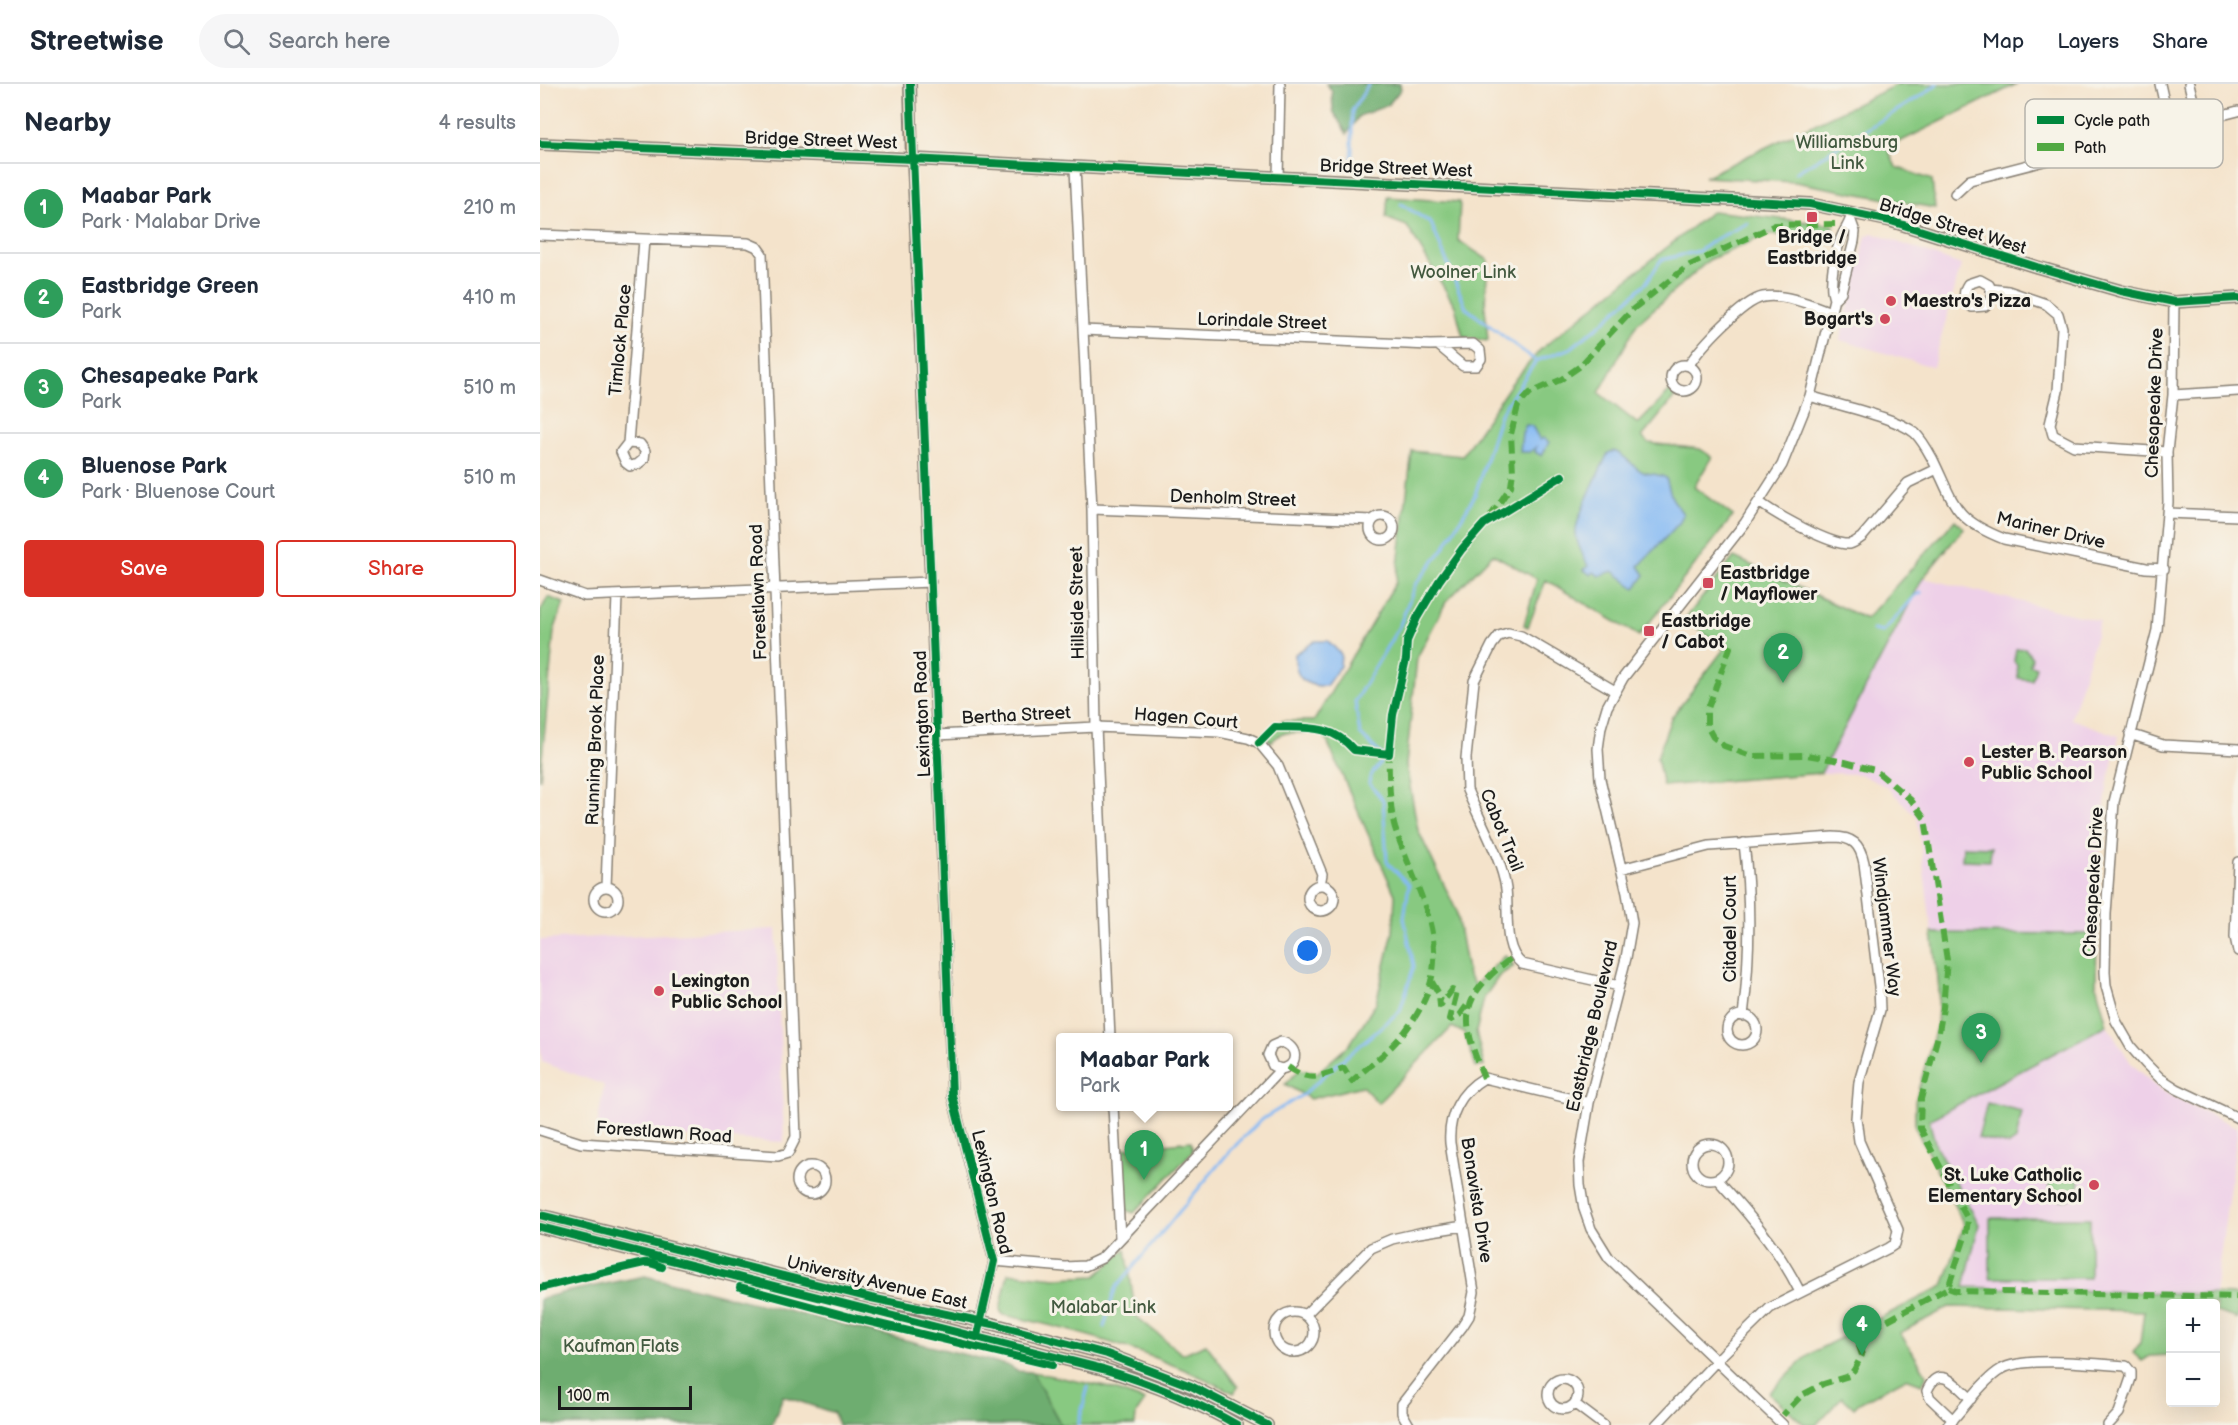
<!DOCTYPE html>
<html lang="en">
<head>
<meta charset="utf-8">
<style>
  :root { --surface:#fff; --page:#f6f6f7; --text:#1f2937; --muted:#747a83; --line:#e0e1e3; --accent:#d93025 }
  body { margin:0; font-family:"Balsamiq Sans",sans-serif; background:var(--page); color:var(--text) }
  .controls { position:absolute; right:18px; bottom:18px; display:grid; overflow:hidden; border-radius:6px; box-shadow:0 6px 24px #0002 }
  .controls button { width:54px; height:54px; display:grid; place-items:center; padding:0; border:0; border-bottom:2px solid var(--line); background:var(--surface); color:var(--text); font:30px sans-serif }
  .scale { position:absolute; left:18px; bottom:15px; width:134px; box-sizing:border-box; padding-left:6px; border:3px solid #1c1c1c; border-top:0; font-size:16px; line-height:21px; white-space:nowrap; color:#1c1c1c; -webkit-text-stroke:4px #f7f3e8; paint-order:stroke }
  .you { position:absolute; left:768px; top:867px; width:21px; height:21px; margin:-15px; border:4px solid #fff; border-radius:50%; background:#1a73e8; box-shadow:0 0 0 9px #1a73e833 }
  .badge { display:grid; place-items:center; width:39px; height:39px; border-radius:50%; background:var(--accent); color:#fff; font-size:20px; font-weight:700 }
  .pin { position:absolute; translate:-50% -50px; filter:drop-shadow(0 2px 3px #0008) }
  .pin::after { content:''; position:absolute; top:32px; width:21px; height:18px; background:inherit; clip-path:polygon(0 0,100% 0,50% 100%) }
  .popup { position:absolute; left:516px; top:949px; width:177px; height:78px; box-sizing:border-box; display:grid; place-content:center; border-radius:6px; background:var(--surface); filter:drop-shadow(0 2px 4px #0005); font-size:20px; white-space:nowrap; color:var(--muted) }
  .popup b { font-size:22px; color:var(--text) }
  .popup::after { content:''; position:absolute; left:50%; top:100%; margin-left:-12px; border:12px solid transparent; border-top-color:var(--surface) }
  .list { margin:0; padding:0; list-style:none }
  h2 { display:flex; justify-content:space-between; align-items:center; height:78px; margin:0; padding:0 24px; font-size:26px }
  h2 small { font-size:20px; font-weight:400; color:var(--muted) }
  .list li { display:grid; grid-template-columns:39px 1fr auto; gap:18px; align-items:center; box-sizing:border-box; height:90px; padding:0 24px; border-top:2px solid var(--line) }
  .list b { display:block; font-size:22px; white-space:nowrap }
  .list p { margin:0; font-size:20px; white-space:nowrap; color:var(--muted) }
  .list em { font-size:20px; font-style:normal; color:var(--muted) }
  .actions { display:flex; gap:12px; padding:18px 24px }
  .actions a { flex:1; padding:14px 0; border:2px solid var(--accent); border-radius:6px; text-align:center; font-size:21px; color:var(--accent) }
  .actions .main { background:var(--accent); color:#fff }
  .icon { flex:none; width:33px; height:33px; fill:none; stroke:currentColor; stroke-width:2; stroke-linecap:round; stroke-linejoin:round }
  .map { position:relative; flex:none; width:1698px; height:1341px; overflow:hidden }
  header { display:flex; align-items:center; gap:36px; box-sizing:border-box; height:84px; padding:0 30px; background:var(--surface); border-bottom:2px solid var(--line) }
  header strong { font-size:28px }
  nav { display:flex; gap:33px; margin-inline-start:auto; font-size:21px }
  .search { width:420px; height:54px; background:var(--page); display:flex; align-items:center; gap:15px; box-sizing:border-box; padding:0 21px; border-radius:33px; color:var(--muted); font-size:22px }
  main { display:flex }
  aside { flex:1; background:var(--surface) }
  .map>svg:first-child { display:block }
  .built { fill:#eed0e8 }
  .green { fill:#88c981; stroke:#52724e; stroke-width:1.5 }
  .forest { fill:#6ead6f; stroke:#456446; stroke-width:1.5 }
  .water { fill:#85baf4; stroke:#506b88; stroke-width:1.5 }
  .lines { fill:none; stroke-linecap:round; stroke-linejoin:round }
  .stream { stroke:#85baf4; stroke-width:3 }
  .minor-casing { stroke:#888074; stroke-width:12 }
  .major-casing { stroke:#888074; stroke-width:14 }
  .minor { stroke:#fff; stroke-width:9 }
  .major { stroke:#fcbd6f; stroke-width:10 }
  .quiet { stroke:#52a943; stroke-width:6; stroke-dasharray:12 6; stroke-linecap:butt }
  .cycleway-casing { stroke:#f7f3e8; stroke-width:11 }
  .cycleway { stroke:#00873e; stroke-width:8 }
  .poi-dot { fill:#d1495b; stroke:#f7f3e8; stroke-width:2 }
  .labels { text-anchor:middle; stroke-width:6; stroke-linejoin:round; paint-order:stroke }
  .street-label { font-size:18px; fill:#1c1c1c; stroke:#f7f3e8 }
  .park-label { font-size:18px; fill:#42593f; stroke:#f7f3e8 }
  .poi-label { font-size:18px; font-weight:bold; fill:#1c1c1c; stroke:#f7f3e8; text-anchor:start }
  .key { fill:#f7f3e8; stroke:#b5b2ab; stroke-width:1.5 }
  .key-label { font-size:16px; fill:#1c1c1c }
</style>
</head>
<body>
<header>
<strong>Streetwise</strong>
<div class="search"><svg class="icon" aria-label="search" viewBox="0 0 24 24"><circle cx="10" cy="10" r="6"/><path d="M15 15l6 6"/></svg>Search here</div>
<nav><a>Map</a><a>Layers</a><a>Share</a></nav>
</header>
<main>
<aside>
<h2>Nearby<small>4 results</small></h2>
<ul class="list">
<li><span class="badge" style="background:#2e9e5b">1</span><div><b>Maabar Park</b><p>Park · Malabar Drive</p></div><em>210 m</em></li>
<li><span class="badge" style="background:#2e9e5b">2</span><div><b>Eastbridge Green</b><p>Park</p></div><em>410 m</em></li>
<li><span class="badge" style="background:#2e9e5b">3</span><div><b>Chesapeake Park</b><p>Park</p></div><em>510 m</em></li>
<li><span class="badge" style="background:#2e9e5b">4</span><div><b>Bluenose Park</b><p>Park · Bluenose Court</p></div><em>510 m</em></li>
</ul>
<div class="actions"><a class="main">Save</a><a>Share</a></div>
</aside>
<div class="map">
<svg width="1698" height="1341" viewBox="0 0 1698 1341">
  <rect width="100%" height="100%" fill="#f7f3e8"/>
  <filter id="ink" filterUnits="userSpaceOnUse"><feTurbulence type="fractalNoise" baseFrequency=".0167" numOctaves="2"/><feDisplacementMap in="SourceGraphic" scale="12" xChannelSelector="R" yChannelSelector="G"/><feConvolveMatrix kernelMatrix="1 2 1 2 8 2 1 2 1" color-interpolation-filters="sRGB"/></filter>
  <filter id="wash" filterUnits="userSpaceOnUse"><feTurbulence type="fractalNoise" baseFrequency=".008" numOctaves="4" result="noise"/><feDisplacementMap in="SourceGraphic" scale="24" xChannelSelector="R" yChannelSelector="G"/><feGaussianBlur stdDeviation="1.35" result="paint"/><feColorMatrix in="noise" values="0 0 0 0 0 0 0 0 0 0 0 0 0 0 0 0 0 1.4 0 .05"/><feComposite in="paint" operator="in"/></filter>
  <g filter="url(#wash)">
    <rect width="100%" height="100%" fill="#f4e3cb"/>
    <path class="built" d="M1333,149L1421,181L1393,283L1300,256L1326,152Z
      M1383,494L1560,537L1531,635L1579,652L1568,697L1561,749L1557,850L1392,849L1377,733L1347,703L1320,690L1281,689Z
      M236,845L244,1058L56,1048L64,1001L2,978L0,959V856Z
      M1567,941L1591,979L1614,1000L1626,1009L1698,1044L1675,1210L1423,1203L1438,1140L1396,1062L1388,1036Z"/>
    <path class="green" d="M1358,0H1477L1347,64L1356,83L1392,96L1395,124L1255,98L1164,93Z
      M848,113L920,118L918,156L948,176L945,223L948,257L923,253L915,222L867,142L846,134Z
      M1172,127L1294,141L1291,159L1228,150L1169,176L1097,240L1059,309L1098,340L1130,307L1135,313L1102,353L1109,359L1160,365L1172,373L1154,403L1193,432L1099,552L1006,496L988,543L984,541L997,495L953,470L906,518L877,574L866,681L878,746L916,826L928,892L935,901L965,871L974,882L959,892L944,914L936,948L944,982L936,983L924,949L912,943L838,1019L822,1002L770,1015L745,1000L760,985L777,989L810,960L836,919L853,848L855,811L783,648L742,649L731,658L723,651L742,637H774L856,498L872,367L922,372L971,300L1001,265Z
      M1415,436L1424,444L1383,494L1281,689L1123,702L1117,674L1131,634L1184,565L1145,535L1194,473L1326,535Z
      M8,513L24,519L14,547L0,696V528Z
      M1485,564L1492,574L1490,581L1496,583L1492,596L1478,594L1477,581L1474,577L1476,565Z
      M1423,762L1451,763L1450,777L1422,776Z
      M1392,849L1557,850L1556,900L1567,941L1389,1036L1396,1062L1439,1140L1424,1203L1698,1211V1235L1676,1228V1220H1630V1271L1610,1272L1602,1277L1593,1269L1600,1259L1604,1227L1409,1223L1360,1249L1387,1291L1382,1300L1366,1294L1319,1319L1314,1324L1302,1313L1276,1341H1265L1229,1309L1265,1274L1275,1267L1403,1202L1424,1141L1375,1043V1017L1397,940L1399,905Z
      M1447,1019L1482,1027L1476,1056L1469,1061L1438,1054Z
      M651,1057L653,1067L594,1129L585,1126L582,1065Z
      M1509 1101a15 15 0 1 1 30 0a15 15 0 1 1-30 0Z
      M1450,1134H1550V1194H1450Z
      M586,1165L596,1232L642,1270L666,1260L698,1303L694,1309C620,1271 544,1247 463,1231L460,1226L468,1189L516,1194L556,1192Z
      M492,1288L566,1303L605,1317L596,1330L595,1341H500Z"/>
    <path class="forest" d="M786,0H860L861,5L848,21L819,32L807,50L793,27L792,7Z
      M105,1192L467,1281L477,1287L492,1288L521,1341H298L294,1329L243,1312L232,1341H0V1215L25,1208Z"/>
    <path class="water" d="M986,341L992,342L1000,356L1003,354L1009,358L1002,372L995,368L996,363L990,368H980L982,349Z
      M1074,367C1086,371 1092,383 1103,388C1110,391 1118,389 1126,394L1132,414L1143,430L1140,438L1099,482L1105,491L1095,504L1073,487L1059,492L1054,488L1051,491L1044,486L1048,482C1043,471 1035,458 1036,446C1038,428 1060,387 1068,369Z
      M775,557H788L801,570L800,582L786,602C763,603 754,592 755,570Z"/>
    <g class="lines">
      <path class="stream" d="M812,76V27L829,0
        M1255,89L1384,10L1397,0
        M861,120L891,139L926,224L996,277
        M1333,546L1343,548L1376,511L1381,509
        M564,1243L575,1205L688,1069L721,1036L764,1010L789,987L860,927L874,882L864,834L869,801L847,778L843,716L829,699C831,684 841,685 843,672L820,650L815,617L860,541L875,501L904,464L935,411L960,330L996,277L1031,264L1059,242L1106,199L1121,176L1159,167L1174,156L1208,139
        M538,1341L548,1303"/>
    </g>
  </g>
  <g filter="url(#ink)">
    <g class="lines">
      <defs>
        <path id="minor" d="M1620,0L1630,44
          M1649,0L1658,37
          M372,75L412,1011L454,1177L437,1252
          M535,84L552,425L556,643L570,954
          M738,94L740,0
          M1415,110L1430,96L1698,27
          M0,151L208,159L217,163L222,170L256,1053L248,1069L238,1072L41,1059L0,1046
          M1451,205V216L1445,222L1432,223C1424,217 1422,209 1428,200L1440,196L1449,201L1451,205L1468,207L1506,220L1518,230L1522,244L1518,307L1510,340L1513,351L1534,362L1627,368
          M1294,215L1301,208L1314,157L1315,148L1311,137
          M1634,218L1633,311L1627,368L1628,418L1617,546L1574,718L1566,830L1565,888L1566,902L1576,937L1591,963L1606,980L1620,994L1637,1005L1698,1034
          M543,246L890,261L933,260L940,266L941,275L936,282H923L898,261
          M1131 294a13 13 0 1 1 26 0a13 13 0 1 1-26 0Z
          M1149,281C1160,263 1203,217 1223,213C1244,209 1272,221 1291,228
          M1633,311L1698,307
          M1270,312C1296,321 1356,333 1375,349C1383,357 1388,367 1393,376C1415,421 1413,435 1464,455L1606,484L1624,485
          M88,359L100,360L105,367L104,375L98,380L90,382L86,379L81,368L88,359L104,156
          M1219,418C1235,430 1291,462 1310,460C1314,459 1318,456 1322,453L1368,399L1397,385
          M552,425L833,436
          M1628,429L1698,432
          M830 444a12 12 0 1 1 24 0a12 12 0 1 1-24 0Z
          M0,496L45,512L391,498
          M1075,607L981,552L968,549L959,552L952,561L934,597L926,674L927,706C939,735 962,775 966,805C969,828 962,864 982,880L1079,902
          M1590,650L1623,661L1698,665
          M397,651L556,643L679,648L708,654L719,659L738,682L782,790L780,801
          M1698,778L1695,853L1698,867
          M1081,785L1169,762L1293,753C1313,753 1320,760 1324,779L1339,902L1340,926L1319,998L1316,1034L1319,1057L1358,1146L1355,1160L1349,1164L1230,1224L1184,1269L1116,1341
          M768 814a13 13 0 1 1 26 0a13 13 0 1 1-26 0Z
          M66,803L77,512
          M54 815a12 12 0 1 1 24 0a12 12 0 1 1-24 0Z
          M1187 946a15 15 0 1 1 30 0a15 15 0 1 1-30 0Z
          M1203,932C1210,875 1211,816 1204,759
          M573,1022L580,1154
          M1152 1078a18 18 0 1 1 36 0a18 18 0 1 1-36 0Z
          M257 1096a14 14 0 1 1 28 0a14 14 0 1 1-28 0Z
          M1177,1095C1210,1131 1238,1164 1260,1208
          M454,1177L525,1183L545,1182L562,1174L741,985C759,982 759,962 741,958L732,962L728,971L733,982L741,985
          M734 1248a20 20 0 1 1 40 0a20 20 0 1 1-40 0Z
          M765,1231L831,1164L852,1155L879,1149L924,1142
          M1008 1310a15 15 0 1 1 30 0a15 15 0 1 1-30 0Z
          M1035,1320L1063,1341
          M1413,1336L1390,1314L1387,1307C1399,1278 1418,1303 1431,1315
          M869,1341L862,1329V1320L922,1243L929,1232L934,1208L910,1059C908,1032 920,1008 944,994L1049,1019
          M1243,1341L1069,1174L1051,1145L1044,1125L1040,1101L1039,1078L1049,1019L1086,874L1092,839L1087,809L1060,695L1058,665L1061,643L1067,623L1083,594L1205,439L1242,381L1270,312L1294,215C1288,199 1295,170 1301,154C1305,144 1311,139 1312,128
          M1408,1341C1423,1325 1444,1295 1462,1285C1483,1272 1559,1280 1586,1282L1591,1288V1294L1579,1329L1568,1341"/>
        <path id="major" d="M370,0L372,75
          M0,60L372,75L1270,120L1351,137L1497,183L1581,207L1634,218L1698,214
          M0,1131L331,1214L453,1240L567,1270L651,1302L727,1341
          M0,1143L563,1285C609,1299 656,1317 697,1341"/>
      </defs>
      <use href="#minor" class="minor-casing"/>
      <use href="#major" class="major-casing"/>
      <use href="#minor" class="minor"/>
      <use href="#major" class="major"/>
      <path class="quiet" d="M950,433L971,402L973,388L971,350L978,322L990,309L1020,296L1039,283L1093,225L1148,182L1235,141L1295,140
        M1191,561L1167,627V642L1173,653L1184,662L1211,672L1267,671L1305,678L1335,686L1371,716L1385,735L1407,876L1403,924L1399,948L1381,1015L1380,1044L1428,1136L1426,1150L1408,1204L1322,1250L1317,1256L1322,1271L1314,1286L1309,1292L1283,1300L1262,1311L1243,1331
        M892,898L899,910L900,922L912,906L917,908L910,935L912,936L920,931L930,917
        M748,983C772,999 778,992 804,984L812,997C830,981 852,965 866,946C923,872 880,818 855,744C850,728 848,684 849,667
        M944,994C919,932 919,913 974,872
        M1408,1204L1416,1207L1698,1213"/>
      <defs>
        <path id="cycleway" d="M370,0L412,1011L454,1177L437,1252
          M0,60L372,75L1270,120L1351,137L1497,183L1581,207L1634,218L1698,214
          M719,659L735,643C767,644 792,640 814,666L849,670L853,631L866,575L867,557L877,534L899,497L922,465L944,440L1022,392
          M0,1131L331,1214L453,1240L567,1270L651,1302L727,1341
          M0,1143L563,1285C609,1299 656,1317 697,1341
          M200,1203L318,1235L512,1281
          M0,1204C35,1195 69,1187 104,1179C109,1178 117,1181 122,1183"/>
      </defs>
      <use href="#cycleway" class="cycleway-casing"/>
      <use href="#cycleway" class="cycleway"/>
    </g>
  </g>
  <g class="poi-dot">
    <rect x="1266" y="127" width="12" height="12" rx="3"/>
    <circle cx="1351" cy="217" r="6"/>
    <circle cx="1345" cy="235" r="6"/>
    <rect x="1162" y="493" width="12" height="12" rx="3"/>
    <rect x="1103" y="541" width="12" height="12" rx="3"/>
    <circle cx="1429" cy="678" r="6"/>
    <circle cx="119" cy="907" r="6"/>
    <circle cx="1554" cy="1101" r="6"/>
  </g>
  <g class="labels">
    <g class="street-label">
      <text transform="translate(281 56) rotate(2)" y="6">Bridge Street West</text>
      <text transform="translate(856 84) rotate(2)" y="6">Bridge Street West</text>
      <text transform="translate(1413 142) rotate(17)" y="6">Bridge Street West</text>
      <text transform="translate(722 237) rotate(2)" y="6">Lorindale Street</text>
      <text transform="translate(80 256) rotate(-85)" y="6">Timlock Place</text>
      <text transform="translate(1614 319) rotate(-88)" y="6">Chesapeake Drive</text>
      <text transform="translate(693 414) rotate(2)" y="6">Denholm Street</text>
      <text transform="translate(1511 446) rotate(13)" y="6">Mariner Drive</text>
      <text transform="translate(218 508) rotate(-92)" y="6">Forestlawn Road</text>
      <text transform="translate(537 519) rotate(-91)" y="6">Hillside Street</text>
      <text transform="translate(382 630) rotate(-92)" y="6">Lexington Road</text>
      <text transform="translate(476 631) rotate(-3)" y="6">Bertha Street</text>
      <text transform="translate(646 634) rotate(5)" y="6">Hagen Court</text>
      <text transform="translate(55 656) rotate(-88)" y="6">Running Brook Place</text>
      <text transform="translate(962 746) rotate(68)" y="6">Cabot Trail</text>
      <text transform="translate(1553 798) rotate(-87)" y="6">Chesapeake Drive</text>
      <text transform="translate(1347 843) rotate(83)" y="6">Windjammer Way</text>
      <text transform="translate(1190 845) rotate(-90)" y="6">Citadel Court</text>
      <text transform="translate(1052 942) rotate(-77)" y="6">Eastbridge Boulevard</text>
      <text transform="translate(124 1048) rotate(4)" y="6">Forestlawn Road</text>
      <text transform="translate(452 1108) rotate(77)" y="6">Lexington Road</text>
      <text transform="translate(937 1116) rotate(81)" y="6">Bonavista Drive</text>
      <text transform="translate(337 1198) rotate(13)" y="6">University Avenue East</text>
    </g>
    <g class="park-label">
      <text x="1307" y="64">Williamsburg<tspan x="1307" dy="21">Link</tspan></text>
      <text x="923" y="194">Woolner Link</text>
      <text x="563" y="1229">Malabar Link</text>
      <text x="81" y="1268">Kaufman Flats</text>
    </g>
    <g class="poi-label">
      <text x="1272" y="159" text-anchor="middle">Bridge /<tspan x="1272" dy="21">Eastbridge</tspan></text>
      <text x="1363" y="223">Maestro's Pizza</text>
      <text x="1333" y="241" text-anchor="end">Bogart's</text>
      <text x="1180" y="495">Eastbridge<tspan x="1180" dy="21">/ Mayflower</tspan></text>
      <text x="1121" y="543">Eastbridge<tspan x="1121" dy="21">/ Cabot</tspan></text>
      <text x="1441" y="674">Lester B. Pearson<tspan x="1441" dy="21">Public School</tspan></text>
      <text x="131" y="903">Lexington<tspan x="131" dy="21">Public School</tspan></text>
      <text x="1542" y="1097" text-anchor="end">St. Luke Catholic<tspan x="1542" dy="21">Elementary School</tspan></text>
    </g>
  </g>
  <rect x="1485" y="15" width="198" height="69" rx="9" class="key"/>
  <rect x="1497" y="32" width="27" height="8" fill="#00873e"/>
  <rect x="1497" y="59" width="27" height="8" fill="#52a943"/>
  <g class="key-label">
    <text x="1534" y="42">Cycle path</text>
    <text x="1534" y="69">Path</text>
  </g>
</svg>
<div class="controls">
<button>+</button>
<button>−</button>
</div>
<div class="scale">100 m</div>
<div class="you"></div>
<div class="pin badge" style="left:604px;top:1096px;background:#2e9e5b">1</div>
<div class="popup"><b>Maabar Park</b>Park</div>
<div class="pin badge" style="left:1243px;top:599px;background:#2e9e5b">2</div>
<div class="pin badge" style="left:1441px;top:979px;background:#2e9e5b">3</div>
<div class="pin badge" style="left:1322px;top:1271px;background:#2e9e5b">4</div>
</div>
</main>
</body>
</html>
